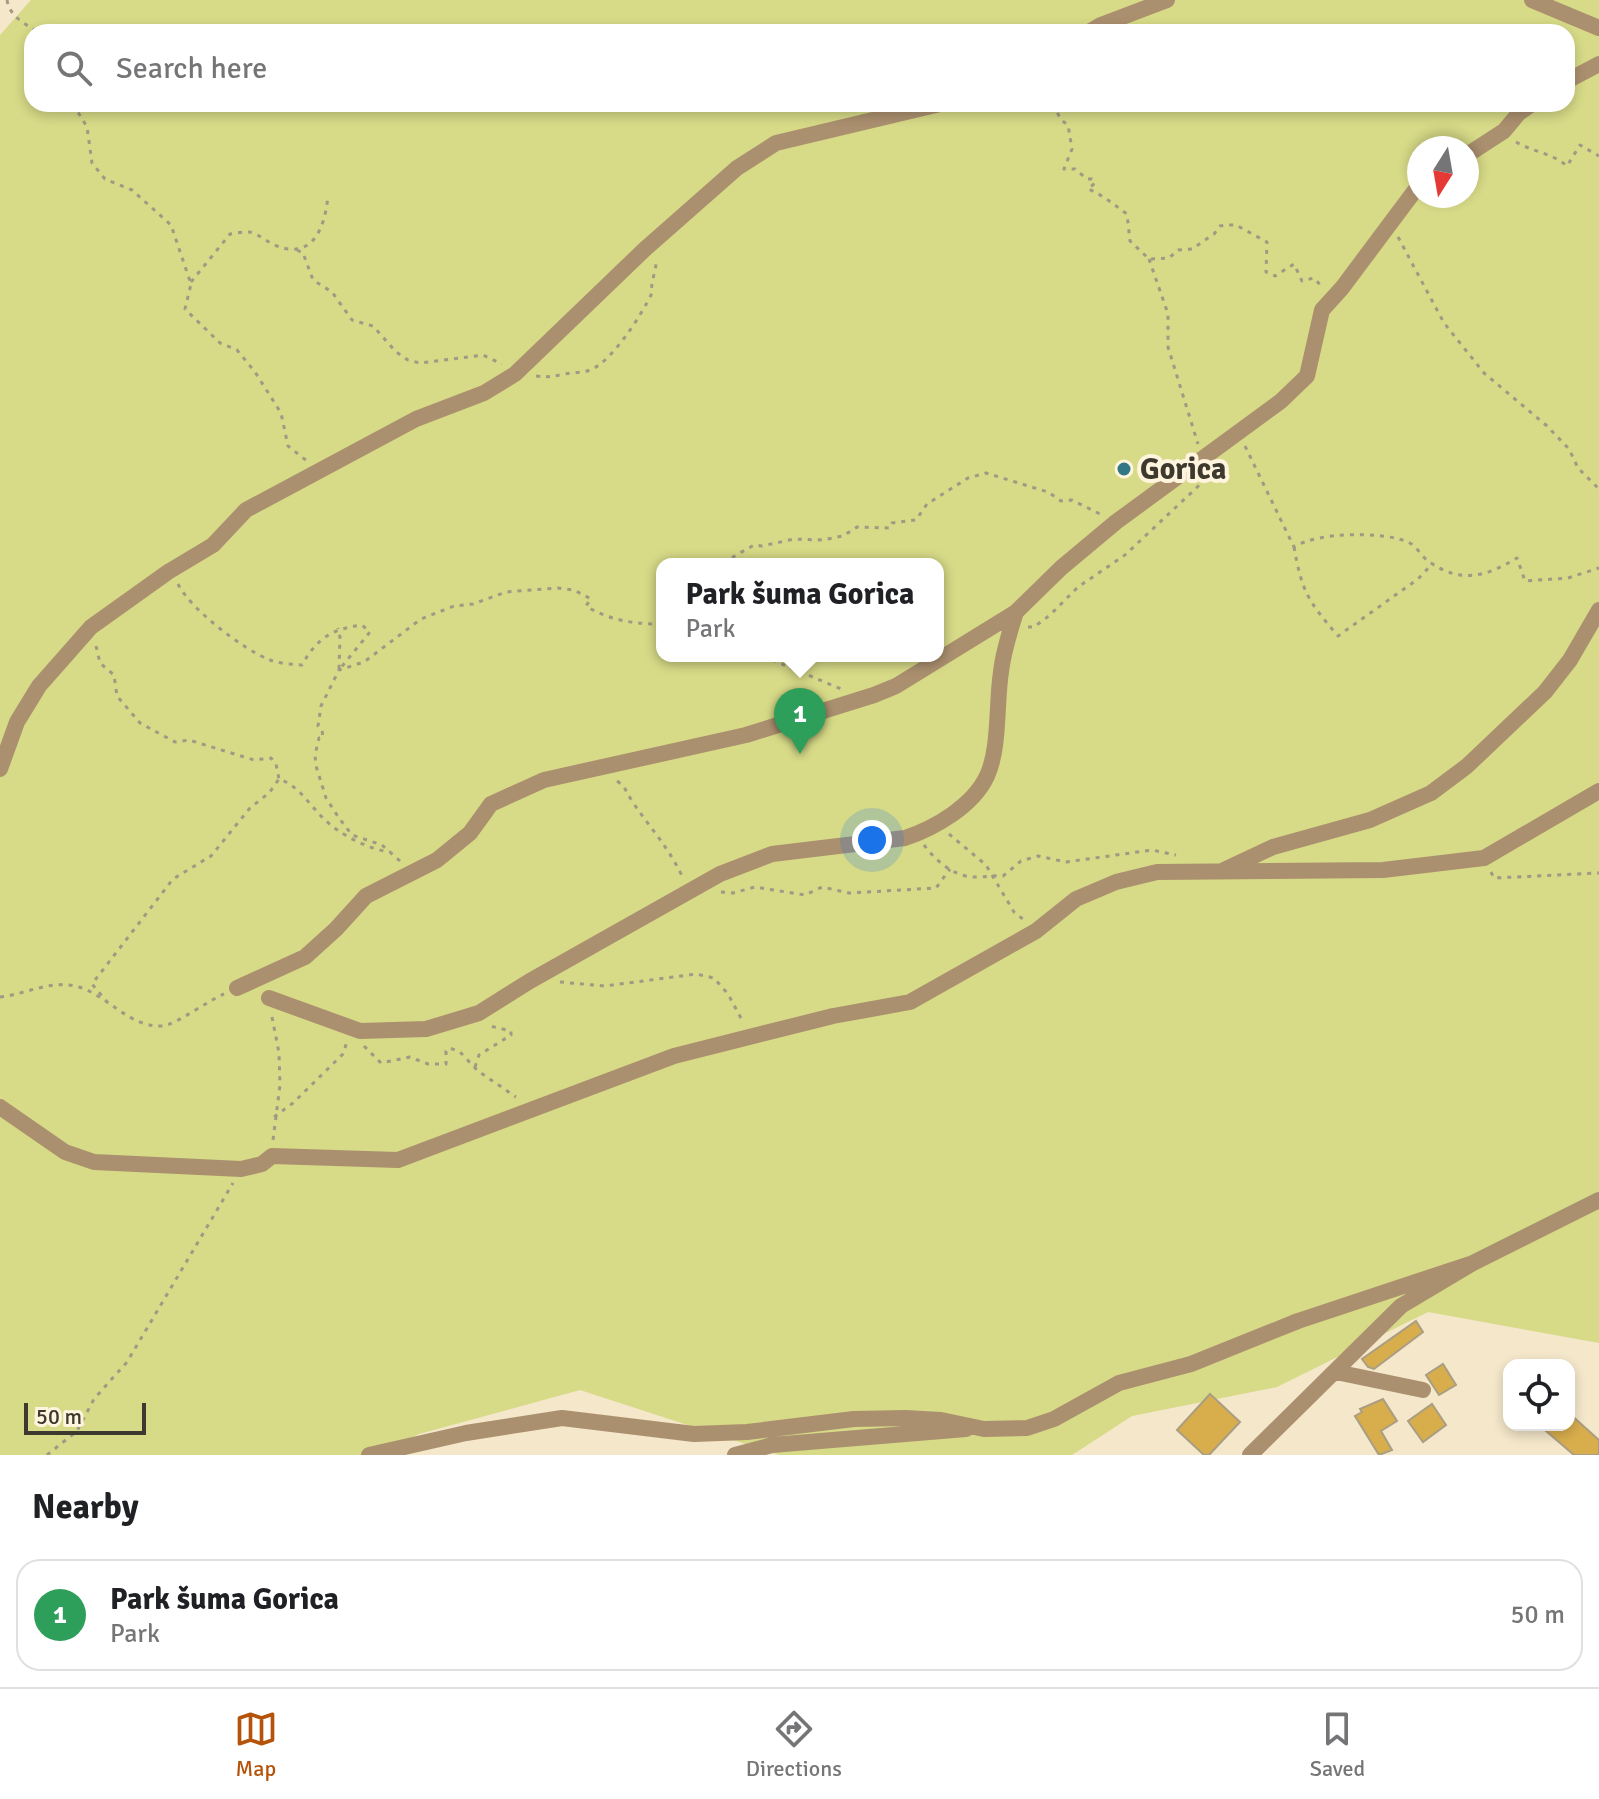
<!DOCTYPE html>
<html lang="en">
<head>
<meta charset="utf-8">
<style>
  :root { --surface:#fff; --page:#f2f2f2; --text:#202124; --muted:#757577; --line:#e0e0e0; --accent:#b45309 }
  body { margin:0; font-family:Signika,sans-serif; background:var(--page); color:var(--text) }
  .controls { position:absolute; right:24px; bottom:24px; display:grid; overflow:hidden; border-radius:16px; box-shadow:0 4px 12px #0003 }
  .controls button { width:72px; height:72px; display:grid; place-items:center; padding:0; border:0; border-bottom:2px solid var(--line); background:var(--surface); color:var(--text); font:40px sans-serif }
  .compass { position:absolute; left:1407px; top:136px; width:72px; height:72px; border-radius:50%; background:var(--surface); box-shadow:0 4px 12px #0003; rotate:191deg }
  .scale { position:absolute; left:24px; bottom:20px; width:122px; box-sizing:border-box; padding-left:8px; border:4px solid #3e392e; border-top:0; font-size:22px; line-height:28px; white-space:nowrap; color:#3e392e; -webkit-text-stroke:6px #fff4dd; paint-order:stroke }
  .you { position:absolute; left:872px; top:840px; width:28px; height:28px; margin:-20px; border:6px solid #fff; border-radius:50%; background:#1a73e8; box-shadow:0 0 0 12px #1a73e833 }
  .badge { display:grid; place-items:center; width:52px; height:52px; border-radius:50%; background:var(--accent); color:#fff; font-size:26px; font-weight:700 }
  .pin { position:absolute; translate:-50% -66px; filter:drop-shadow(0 2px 4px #0008) }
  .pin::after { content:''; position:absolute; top:42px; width:28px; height:24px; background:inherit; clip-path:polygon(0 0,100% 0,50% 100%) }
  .popup { position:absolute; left:656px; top:558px; width:288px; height:104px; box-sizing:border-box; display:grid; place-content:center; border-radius:16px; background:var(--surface); filter:drop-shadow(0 2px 6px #0005); font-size:26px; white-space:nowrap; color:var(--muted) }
  .popup b { font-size:30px; color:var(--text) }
  .popup::after { content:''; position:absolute; left:50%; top:100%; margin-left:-16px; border:16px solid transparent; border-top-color:var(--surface) }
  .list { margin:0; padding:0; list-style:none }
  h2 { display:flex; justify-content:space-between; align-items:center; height:104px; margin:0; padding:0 32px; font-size:34px }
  h2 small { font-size:26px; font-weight:400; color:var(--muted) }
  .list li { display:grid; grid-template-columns:52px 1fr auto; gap:24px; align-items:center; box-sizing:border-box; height:112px; margin:0 16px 16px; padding:0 16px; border:2px solid var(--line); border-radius:24px }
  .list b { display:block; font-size:30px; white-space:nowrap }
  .list p { margin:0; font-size:26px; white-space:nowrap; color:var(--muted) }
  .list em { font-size:26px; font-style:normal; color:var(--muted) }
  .icon { flex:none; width:44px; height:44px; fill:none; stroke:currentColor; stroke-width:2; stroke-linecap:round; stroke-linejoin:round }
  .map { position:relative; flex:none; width:1599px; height:1455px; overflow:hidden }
  .search { position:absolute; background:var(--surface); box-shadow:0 4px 12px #0003; left:24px; right:24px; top:24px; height:88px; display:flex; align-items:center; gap:20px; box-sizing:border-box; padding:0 28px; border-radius:24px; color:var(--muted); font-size:30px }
  .sheet { height:232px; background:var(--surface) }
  nav { display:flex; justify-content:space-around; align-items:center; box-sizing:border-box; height:112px; border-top:2px solid var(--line); background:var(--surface); font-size:22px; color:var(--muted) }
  nav a { display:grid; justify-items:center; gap:4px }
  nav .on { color:var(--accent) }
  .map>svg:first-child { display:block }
  .green { fill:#d7da87; fill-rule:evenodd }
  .building { fill:#d8ae4d; stroke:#a99d82; stroke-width:2 }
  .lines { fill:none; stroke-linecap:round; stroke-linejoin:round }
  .path { stroke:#a29884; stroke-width:3; stroke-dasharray:4 6; stroke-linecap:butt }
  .minor { stroke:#ab906f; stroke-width:16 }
  .poi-dot { fill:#327785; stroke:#fff4dd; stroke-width:3 }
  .labels { text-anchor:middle; stroke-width:8; stroke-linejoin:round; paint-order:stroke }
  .poi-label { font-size:30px; font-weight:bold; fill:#3e392e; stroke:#fff4dd; text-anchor:start }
</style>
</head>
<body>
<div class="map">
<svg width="1599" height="1455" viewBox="0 0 1599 1455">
  <rect width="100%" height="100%" fill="#f4e7ca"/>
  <path class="green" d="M31,0H1599V1343L1428,1312L1277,1387L1132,1416L1072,1455H779L580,1390L419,1434L377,1455H0V35ZM32,32H1567V104H32ZM1419,148H1467V196H1419ZM662,564H938V656H662Z"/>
  <path class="building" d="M1416,1321L1423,1332L1374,1369L1368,1367L1362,1359Z
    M1443,1364L1456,1385L1439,1395L1426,1375Z
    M1210,1394L1240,1422L1209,1455H1204L1177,1430Z
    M1383,1399L1397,1421L1381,1431L1392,1450L1379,1455L1355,1416L1362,1412L1360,1409Z
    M1432,1404L1446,1425L1423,1442L1408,1421Z
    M1569,1413L1599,1440V1455H1574L1539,1425H1569Z"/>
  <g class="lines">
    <path class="path" d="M7,0C10,17 24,23 38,32
      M73,104L87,127L92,163L105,179L132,190L171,225L191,284L185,309L220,343L237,350L255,372L281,413L288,446L307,461
      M1053,104L1061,120L1068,125L1072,149L1064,169H1075L1087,179H1092L1095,183L1088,189C1103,195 1113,204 1127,214L1130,241L1149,259L1169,258L1178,250L1192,249L1214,234L1220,226L1227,225H1236L1267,242L1266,272L1275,276L1294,264L1302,281L1314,278L1322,287
      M1516,142C1533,152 1552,153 1567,166L1580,145L1599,156
      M1398,237L1444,323L1484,373L1547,426L1569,449L1578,468L1599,489
      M297,250L303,253L313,280L332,292L352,320L373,326L396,352L408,360L420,363L483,355L502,364
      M1149,259L1168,314V347L1198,444
      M191,282L230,234C236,233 243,232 249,232C258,233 268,243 277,246C314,260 325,226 328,196
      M536,376C549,378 553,376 565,374C573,372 583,373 590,370C612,362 642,314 652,293C650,281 657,271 656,259
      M1245,446L1294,547C1317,532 1382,531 1408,542C1417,546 1422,558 1431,563C1462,584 1487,576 1517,558L1525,581L1568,578L1599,568
      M1294,547C1302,592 1308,601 1338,636L1418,579L1432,564
      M727,564L726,561L754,545L762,546L794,539L822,540L843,536L857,527L890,528L892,523L916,520L927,504L968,478L986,473L1048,492L1061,501L1072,500L1102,515
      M178,584C190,609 244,650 270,660C280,664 292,664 302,665C317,638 332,629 362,625L370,632L339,670L340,637L338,628
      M1028,627H1034L1050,615L1078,587L1125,555L1208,477
      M96,646L100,663L114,675L117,696L140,723L175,742L189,740L254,760L271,758L276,764L279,779
      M763,656L841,689
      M617,781C626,787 626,792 632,801C649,827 668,846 682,876
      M949,834L986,865L1014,912L1024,920
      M924,845C936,861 955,878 977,877C986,877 993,875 1003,876L1021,861L1038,856L1066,862L1152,850L1176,855
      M400,861L382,845L352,835L339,818L326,798L316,766L315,755L319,738H323L322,730L318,726L321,706L339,670L364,662L421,619L454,606L473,604L506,592L558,588L574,590L591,599L586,606C609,620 633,624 659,624L662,621
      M1491,872L1494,878L1599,873
      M721,892L733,893L755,887L805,895L822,887L849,893L936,888L950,869
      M560,982L605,986L696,974L714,978L728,994L743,1022
      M0,997C27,994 51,979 79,987C108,996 130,1028 163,1026C175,1025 209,1000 224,994
      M108,1003L92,984L173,879L211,856L250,808L269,793L279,779C299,786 308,803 322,817C338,834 368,849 390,852
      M272,1017L279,1053L280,1085L273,1140
      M364,1046L381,1063L410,1057L428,1064H446V1051L450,1048L460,1052L478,1071L516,1097
      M475,1067L479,1055L511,1035V1031L490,1026
      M274,1117L293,1103L344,1053L346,1044
      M47,1455L77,1431L94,1399L127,1362L233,1183"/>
    <path class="minor" d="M1532,0L1599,28
      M1089,32L1101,25L1167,0
      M1567,81L1599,64
      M1467,155L1504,131L1519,113L1532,104
      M0,769L17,722L39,686L91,627L168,572L213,545L246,510L416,419L484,393L515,374L645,249L737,168L776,143L940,104
      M1224,870L1273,847L1370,820L1431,793L1467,766L1545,692L1570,660L1599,610
      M237,988L305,957L336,929L366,896L437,860L470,833L491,804L544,780L746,735L874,695L896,686L1016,612L1061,568L1116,522L1281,401L1307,376L1322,310L1342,288L1419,185
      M269,998L360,1031L426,1029L479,1013L530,981L720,874L772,854L905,838C935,828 973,806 987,776C1000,748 996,703 1001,672C1003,652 1010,631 1016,612
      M0,1107L65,1152L94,1162L241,1169L262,1164L272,1156L398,1160L674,1056L833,1016L910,1002L1036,931L1076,899L1116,882L1157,872L1383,870L1484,858L1599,791
      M1336,1372L1423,1390
      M369,1455L466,1433L562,1418L694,1434L747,1432L854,1419L905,1418L941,1420L984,1429L1027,1428L1054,1419L1119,1383L1191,1364L1298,1321L1473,1263
      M735,1455L772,1445L966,1429
      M1250,1455L1401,1306L1473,1263L1599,1200"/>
  </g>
  <circle class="poi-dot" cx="1124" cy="469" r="8"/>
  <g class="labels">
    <g class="poi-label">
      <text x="1140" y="479">Gorica</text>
    </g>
  </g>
</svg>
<div class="controls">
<button><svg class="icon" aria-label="locate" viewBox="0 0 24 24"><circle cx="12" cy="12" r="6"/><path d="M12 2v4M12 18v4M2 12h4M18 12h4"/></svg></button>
</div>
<svg class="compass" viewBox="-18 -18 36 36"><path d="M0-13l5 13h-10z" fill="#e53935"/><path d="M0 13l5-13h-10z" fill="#757577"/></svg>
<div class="scale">50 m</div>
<div class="you"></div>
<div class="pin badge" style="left:800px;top:754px;background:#2e9e5b">1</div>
<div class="popup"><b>Park šuma Gorica</b>Park</div>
<div class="search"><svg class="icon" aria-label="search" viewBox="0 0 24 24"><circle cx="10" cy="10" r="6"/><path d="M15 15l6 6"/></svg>Search here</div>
</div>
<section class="sheet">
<h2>Nearby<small></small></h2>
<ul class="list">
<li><span class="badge" style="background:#2e9e5b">1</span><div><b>Park šuma Gorica</b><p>Park</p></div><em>50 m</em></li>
</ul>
</section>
<nav>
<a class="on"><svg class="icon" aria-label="map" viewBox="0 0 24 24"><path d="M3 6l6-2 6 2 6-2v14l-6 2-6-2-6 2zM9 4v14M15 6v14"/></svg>Map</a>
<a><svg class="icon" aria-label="directions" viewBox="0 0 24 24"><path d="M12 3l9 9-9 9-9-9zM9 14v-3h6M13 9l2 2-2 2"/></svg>Directions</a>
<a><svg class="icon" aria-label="saved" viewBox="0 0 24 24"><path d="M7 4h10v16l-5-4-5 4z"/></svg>Saved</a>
</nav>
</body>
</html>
